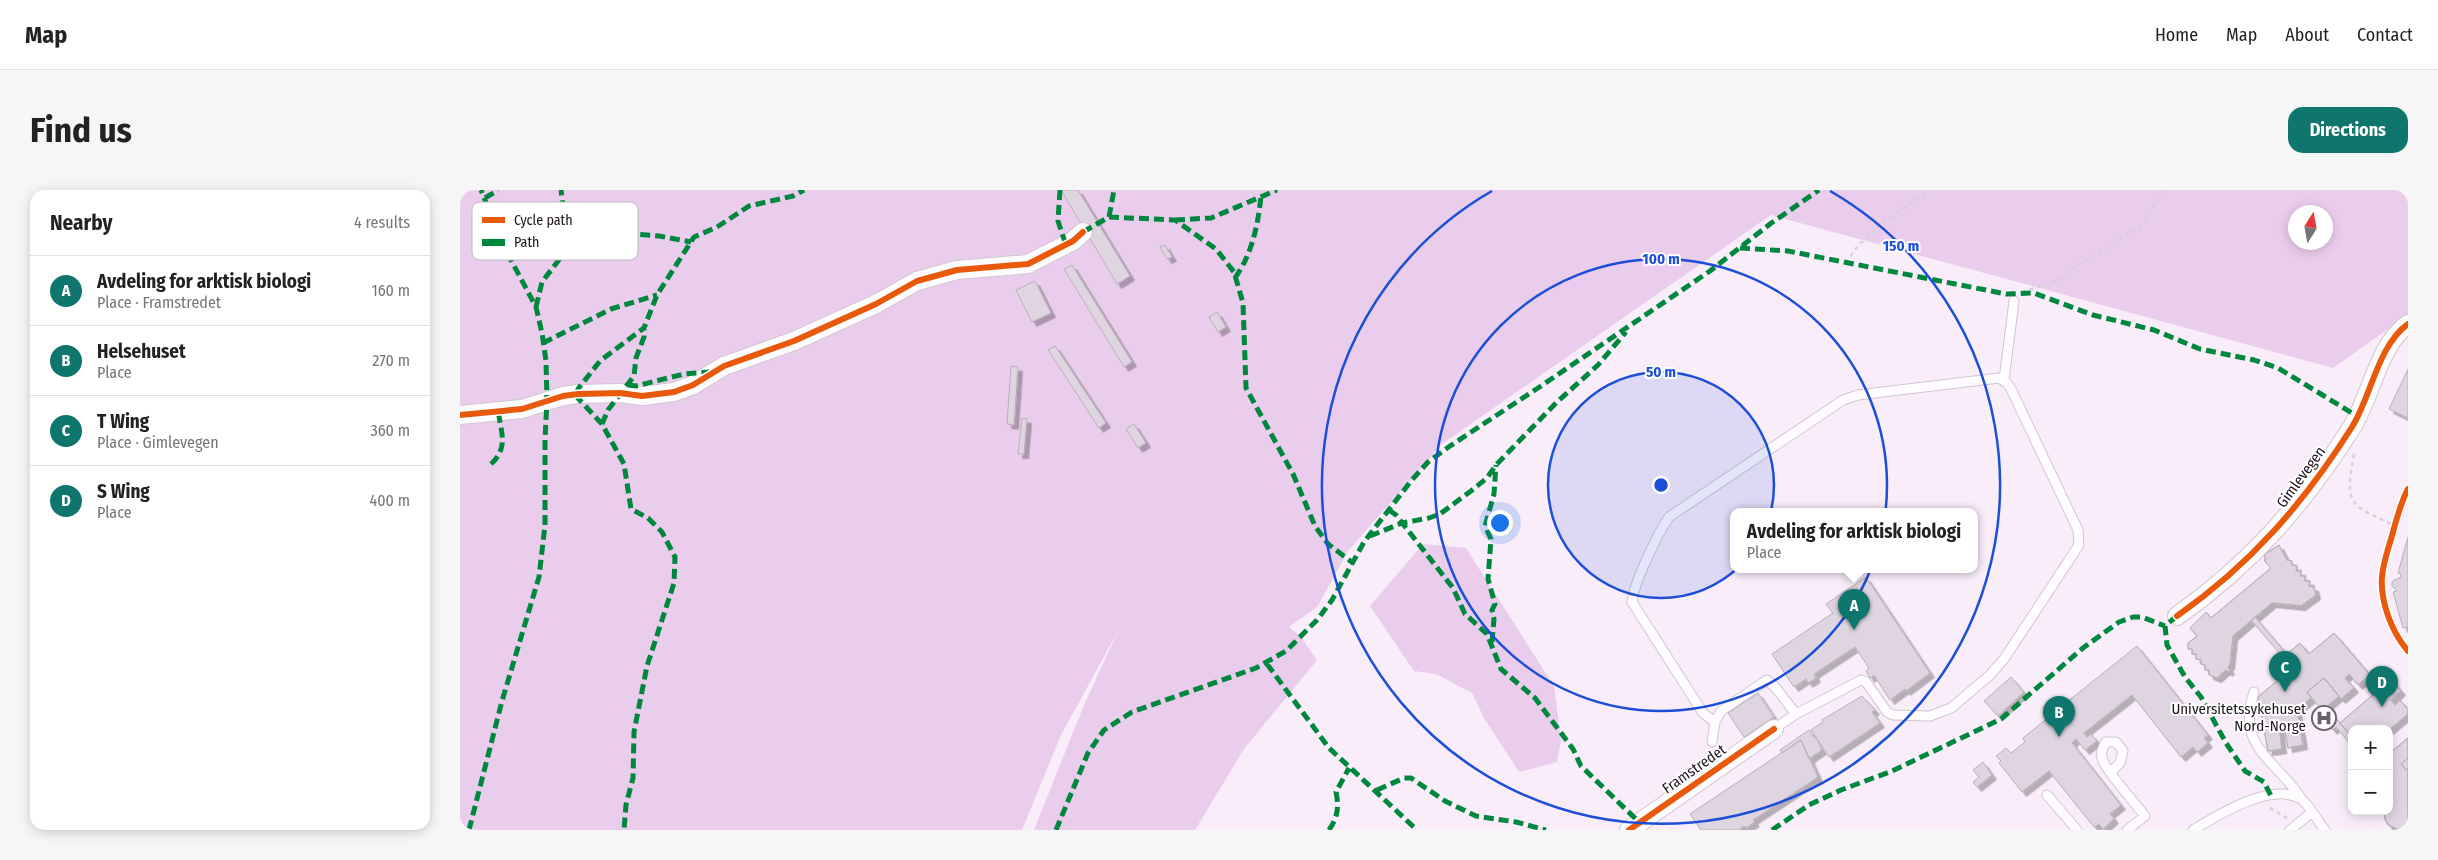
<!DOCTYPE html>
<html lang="en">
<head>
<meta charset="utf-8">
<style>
  :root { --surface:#fff; --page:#f6f6f6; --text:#222; --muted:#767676; --line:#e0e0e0; --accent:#0f766e }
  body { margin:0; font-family:"Fira Sans Condensed",sans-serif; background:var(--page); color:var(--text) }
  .controls { position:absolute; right:15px; bottom:15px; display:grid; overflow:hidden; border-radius:10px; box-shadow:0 2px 12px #0003 }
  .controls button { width:45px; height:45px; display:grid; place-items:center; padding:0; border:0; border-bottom:1px solid var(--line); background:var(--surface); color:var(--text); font:25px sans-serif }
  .compass { position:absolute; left:1828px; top:15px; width:45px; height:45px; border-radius:50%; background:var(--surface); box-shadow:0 2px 12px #0003; rotate:11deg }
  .you { position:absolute; left:1039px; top:332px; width:18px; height:18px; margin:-12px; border:4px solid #fff; border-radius:50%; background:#1a73e8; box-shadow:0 0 0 8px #1a73e833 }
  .badge { display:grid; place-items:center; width:32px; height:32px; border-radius:50%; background:var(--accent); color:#fff; font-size:16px; font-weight:700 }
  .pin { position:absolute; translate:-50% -41px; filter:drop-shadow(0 1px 2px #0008) }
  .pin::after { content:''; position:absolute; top:26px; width:18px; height:15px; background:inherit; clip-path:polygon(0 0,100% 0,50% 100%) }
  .popup { position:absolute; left:1270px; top:318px; width:248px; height:65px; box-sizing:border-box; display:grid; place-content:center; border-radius:10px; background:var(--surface); filter:drop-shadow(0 1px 4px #0005); font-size:16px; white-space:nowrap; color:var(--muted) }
  .popup b { font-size:19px; color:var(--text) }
  .popup::after { content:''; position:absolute; left:50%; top:100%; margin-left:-10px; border:10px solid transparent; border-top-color:var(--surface) }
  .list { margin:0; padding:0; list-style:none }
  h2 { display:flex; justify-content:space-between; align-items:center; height:65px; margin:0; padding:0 20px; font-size:21px }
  h2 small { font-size:16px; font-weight:400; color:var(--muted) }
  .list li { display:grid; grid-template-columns:32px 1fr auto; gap:15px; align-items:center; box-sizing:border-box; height:70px; padding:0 20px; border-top:1px solid var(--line) }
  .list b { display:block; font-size:19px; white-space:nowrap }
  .list p { margin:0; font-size:16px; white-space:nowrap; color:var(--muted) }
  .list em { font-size:16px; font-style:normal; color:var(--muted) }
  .map { position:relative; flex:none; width:1948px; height:640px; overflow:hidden; border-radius:15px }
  header { display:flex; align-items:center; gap:30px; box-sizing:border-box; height:70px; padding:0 25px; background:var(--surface); border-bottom:1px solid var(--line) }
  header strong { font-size:24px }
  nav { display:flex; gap:28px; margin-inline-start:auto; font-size:18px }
  .intro { display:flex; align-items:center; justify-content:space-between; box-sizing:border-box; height:120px; padding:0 30px }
  h1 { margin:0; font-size:35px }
  .button { padding:12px 22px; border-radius:15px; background:var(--accent); color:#fff; font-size:18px; font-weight:700 }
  main { display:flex; gap:30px; padding:0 30px }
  aside { flex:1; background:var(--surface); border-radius:15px; box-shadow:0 2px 12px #0003 }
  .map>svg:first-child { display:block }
  .green { fill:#eacded; fill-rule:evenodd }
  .building { fill:#dfd5e0; stroke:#b8afb9; filter:url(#shadow) }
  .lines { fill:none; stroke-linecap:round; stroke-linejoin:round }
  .service-casing { stroke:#d0c7d1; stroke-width:11 }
  .minor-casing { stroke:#d0c7d1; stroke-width:20 }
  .path { stroke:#d5d2d5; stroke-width:2.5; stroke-dasharray:4 4; stroke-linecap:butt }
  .service { stroke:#fefcfe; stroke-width:9 }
  .minor { stroke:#fefcfe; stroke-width:18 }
  .quiet { stroke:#00873e; stroke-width:5; stroke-dasharray:10 5; stroke-linecap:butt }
  .cycleway-casing { stroke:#fff; stroke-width:9 }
  .cycleway { stroke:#e8590c; stroke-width:6 }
  .ring { fill:none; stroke:#1d4ed8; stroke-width:2.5 }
  .labels { text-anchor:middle; stroke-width:4; stroke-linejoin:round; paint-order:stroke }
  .street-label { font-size:15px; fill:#1d141e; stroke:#fff }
  .poi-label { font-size:15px; fill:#1d141e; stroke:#fff; text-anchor:end }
  .key { fill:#fff; stroke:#bbb8bc; stroke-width:1 }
  .key-label { font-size:14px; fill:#1d141e }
  .centre { fill:#1d4ed8; stroke:#fff; stroke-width:2.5 }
  .ring-label { font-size:15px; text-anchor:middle; font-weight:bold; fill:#1d4ed8; stroke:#fff; stroke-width:4; stroke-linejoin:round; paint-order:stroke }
</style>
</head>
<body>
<header>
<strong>Map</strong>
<nav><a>Home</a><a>Map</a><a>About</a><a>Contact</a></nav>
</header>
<div class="intro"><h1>Find us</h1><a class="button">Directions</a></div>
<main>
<aside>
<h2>Nearby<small>4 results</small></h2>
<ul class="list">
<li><span class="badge">A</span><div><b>Avdeling for arktisk biologi</b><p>Place · Framstredet</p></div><em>160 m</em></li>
<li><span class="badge">B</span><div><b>Helsehuset</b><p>Place</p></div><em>270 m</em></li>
<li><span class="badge">C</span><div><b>T Wing</b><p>Place · Gimlevegen</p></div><em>360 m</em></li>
<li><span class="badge">D</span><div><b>S Wing</b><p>Place</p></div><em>400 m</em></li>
</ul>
</aside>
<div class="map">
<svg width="1948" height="640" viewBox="0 0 1948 640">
  <defs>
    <filter id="shadow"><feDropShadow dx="4.5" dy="4.5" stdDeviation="0" flood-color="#0004"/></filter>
  </defs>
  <rect width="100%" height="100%" fill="#f8edf9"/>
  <path class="green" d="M0,0H1948V125L1873,178L1311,25L982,254L888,361L858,416L829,437L840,446L857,470L784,559L735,640H574L624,515L658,441L601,545L562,640H0ZM1836,22H1866V52H1836Z
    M963,354L1006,358L1094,496L1101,550L1097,572L1059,582L1024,528L1012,503L976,484L954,481L910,416Z"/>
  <path class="building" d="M601,0H618L670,86L657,94Z
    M705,55L712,67L707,69L700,57Z
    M612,75L672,172L664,177L604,79Z
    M575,91L591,123L572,132L556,100Z
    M757,122L766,137L758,142L749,127Z
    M595,156L646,233L639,238L588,160Z
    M551,176L558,177L554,235L547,234Z
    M1948,179V228L1929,219Z
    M562,228L567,229L564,264H558Z
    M674,234L686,253L678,258L666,239Z
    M1948,347V437L1943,438L1933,402L1937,401L1932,396V393L1934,390L1940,388L1941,384L1938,383Z
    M1819,355L1827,370L1832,371V375L1837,376L1836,381H1841V386H1845V391H1850L1849,396L1854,397L1856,405L1841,416L1812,413L1773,446L1770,475L1768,477L1770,480L1768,482L1766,480L1757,488L1749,485V480H1745V475L1741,474V470L1736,469V464H1732V459H1728V453L1737,446L1730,438L1746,422L1751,428L1811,378L1805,372V364Z
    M1819,355L1827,370L1832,371V375L1837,376L1836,381H1841V386H1845V391H1850L1849,396L1854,397L1856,405L1841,416L1812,413L1773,446L1770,475L1768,477L1770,480L1768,482L1766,480L1757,488L1749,485V480H1745V475L1741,474V470L1736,469V464H1732V459H1728V453L1737,446L1730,438L1746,422L1751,428L1811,378L1805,372V364Z
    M1406,387L1470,483L1446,501L1445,499L1430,510L1414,485L1410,488L1406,481L1409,478L1395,457L1354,484L1356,488L1348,493L1346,489L1334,497L1312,464L1373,423L1366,414Z
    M1795,427L1836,475L1832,478L1791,430Z
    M1874,443L1910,485L1898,495L1889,484L1885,488L1894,498L1881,509L1864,488L1847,502L1851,508L1837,520L1843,555L1828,558L1825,542L1820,543L1822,559L1808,561L1798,507L1836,475L1827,464L1840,453L1849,464Z
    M1874,443L1910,485L1898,495L1889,484L1885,488L1894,498L1881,509L1864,488L1847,502L1851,508L1837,520L1843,555L1828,558L1825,542L1820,543L1822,559L1808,561L1798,507L1836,475L1827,464L1840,453L1849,464Z
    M1677,456L1748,545L1744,548L1748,553L1737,562L1733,557L1721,567L1672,505L1624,543L1627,547L1631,544L1637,551L1625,560L1616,549L1612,553L1661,615L1650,624L1654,629L1643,639L1639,634L1634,637L1589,581L1562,602L1539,573L1541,571L1536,566L1546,558L1551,563L1565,552L1563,548L1589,527L1588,525L1591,521L1597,520Z
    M1551,487L1564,502L1538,526L1524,511Z
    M1864,488L1879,506L1866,517L1892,547V556L1876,537L1873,540L1866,532L1869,529L1847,502Z
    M1931,489L1941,501L1931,510L1935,515L1940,510L1948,520V524L1929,540L1892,539V547L1880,533Z
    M1931,489L1941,501L1931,510L1935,515L1940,510L1948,520V524L1929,540L1892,539V547L1880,533Z
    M1298,503L1314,527L1284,547L1268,523Z
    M1402,506L1415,520L1412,522L1420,533L1369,567L1351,540L1363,532L1362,530Z
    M1349,540L1354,548L1356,547L1362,560L1349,569L1341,550L1322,563L1320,560Z
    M1948,548V568L1941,574L1946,580L1948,578V640H1939L1928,635L1925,629L1924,621H1929V564Z
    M1948,548V568L1941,574L1946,580L1948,578V640H1939L1928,635L1925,629L1924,621H1929V564Z
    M1948,548V640H1939L1928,635L1925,629L1924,621H1929V564Z
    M1341,550L1358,587L1293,630L1295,632L1286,638L1284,636L1279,640H1241L1230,624Z
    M1523,572L1532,585L1517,597L1513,592L1519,587L1513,580Z"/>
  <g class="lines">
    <defs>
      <path id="service" d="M1544,190L1554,111
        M1794,502C1775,559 1818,570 1842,610
        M1255,532L1243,523L1172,412C1174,392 1197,345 1209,327L1383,210L1398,205L1539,188L1547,193L1551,199L1618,340L1619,355L1544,469L1529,486L1491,518L1470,526L1433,525L1427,522L1406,492L1401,490L1336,524L1314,539
        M1252,552L1255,532L1261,521L1307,490L1315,497L1336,524
        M1651,582L1660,573L1663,561L1656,552H1646C1642,559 1640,564 1643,571C1648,583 1675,613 1685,626L1667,640
        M1587,605L1617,640
        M1733,640C1758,625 1812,591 1841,609C1848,613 1859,633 1865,640
        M1830,640L1851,623"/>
      <path id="minor" d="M0,225L62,219L103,206L118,204L160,203L182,206L214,202L233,195L264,176L334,151L416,114L457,91L497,80L568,74L613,51L623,42
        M1717,426C1791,374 1844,313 1892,237C1911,207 1918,155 1948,134
        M1169,640L1314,539"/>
    </defs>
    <use href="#service" class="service-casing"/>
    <use href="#minor" class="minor-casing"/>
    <path class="path" d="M1386,73L1399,54L1412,45L1421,32L1429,29L1469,0
      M1562,102L1605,88L1608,81L1684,34L1702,0
      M1894,264C1884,317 1890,314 1935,336
      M1948,513V514
      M1810,618L1827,628"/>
    <use href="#service" class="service"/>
    <use href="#minor" class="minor"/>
    <path class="quiet" d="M600,0L598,31L606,55
      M25,8L38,0
      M649,27L654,0
      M715,30L751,28L817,0
      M623,42L649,27L715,30L756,59L774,82L783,113L786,198L833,284L855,336L868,354L893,373
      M106,52L160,43L199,46L231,52
      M1280,58L1328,61L1546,104L1574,103L1633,125L1694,140L1740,159L1794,170L1818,178L1897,226
      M775,88C792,64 798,35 801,6
      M76,117L82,92L101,67L107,47L101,0
      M83,153L151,119L197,105
      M168,195L176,196L224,184L249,182
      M118,204V199L140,171L184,138L197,105L234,47L257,37L289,16L333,6L344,0
      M115,205L142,234L164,274L171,319L188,328L202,342L215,367L214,393L187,476L174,542L173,588L166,615L164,640
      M142,234L148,220L174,186L176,168L184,147V138
      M31,274C49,258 41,242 38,220
      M929,320L936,325L993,398L1005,424L1027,444L1041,479L1075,508L1113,559L1121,576L1180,633
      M910,346L942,333L969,328L980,324L1011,301L1027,288L1036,275L1096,213L1138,175L1166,142
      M1717,426L1705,436L1707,455L1725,487L1741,507L1766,553L1785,581L1804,592L1811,606
      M1032,452L1034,429L1032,420L1035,414L1028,389L1031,349L1025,336L1034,304L1036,275
      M807,474L869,558L957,640
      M917,600L944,588H951L985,611L1016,626L1056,632L1086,640
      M9,640L42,511L79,387L85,335V249L87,211L86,171L82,143L76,117L43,55L21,0
      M596,640L628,563L644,540L672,522L796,478L826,461L857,430L872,410L904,352L951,291L968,272L990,256L1081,196L1250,81L1310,34L1359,0
      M869,640C878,627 879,617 876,602L889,578
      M1312,640L1349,615L1381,600L1432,581L1541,529L1623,458L1659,432L1673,427H1682L1705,436"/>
    <defs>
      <path id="cycleway" d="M0,225L62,219L103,206L118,204L160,203L182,206L214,202L233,195L264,176L334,151L416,114L457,91L497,80L568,74L613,51L623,42
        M1948,299C1941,312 1937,327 1933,342C1929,357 1923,372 1922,387C1920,411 1932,443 1948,461
        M1717,426C1791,374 1844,313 1892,237C1911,207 1918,155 1948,134
        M1169,640L1314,539"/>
    </defs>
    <use href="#cycleway" class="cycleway-casing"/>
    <use href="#cycleway" class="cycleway"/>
  </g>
  <circle cx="1201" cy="295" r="113" fill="#1d4ed8" fill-opacity=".12"/>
  <g class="ring">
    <circle cx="1201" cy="295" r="113"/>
    <circle cx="1201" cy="295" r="226"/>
    <path d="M1370 1A339 339 0 1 1 1032 1"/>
  </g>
  <defs>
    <symbol id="hospital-ring" viewBox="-11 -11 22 22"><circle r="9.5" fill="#fff" stroke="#6a606b" stroke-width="1.5"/><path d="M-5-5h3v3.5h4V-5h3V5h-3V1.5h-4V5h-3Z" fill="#6a606b"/></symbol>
  </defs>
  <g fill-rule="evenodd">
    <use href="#hospital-ring" x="1850" y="514" width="28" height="28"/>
  </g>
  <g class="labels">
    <g class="street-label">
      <text transform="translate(1841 287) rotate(-54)" y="5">Gimlevegen</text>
      <text transform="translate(1234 579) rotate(-35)" y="5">Framstredet</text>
    </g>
    <g class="poi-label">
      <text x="1846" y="524">Universitetssykehuset<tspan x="1846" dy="17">Nord-Norge</tspan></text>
    </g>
  </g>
  <rect x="12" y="12" width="166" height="58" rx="8" class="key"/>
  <rect x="22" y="27" width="23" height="6" fill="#e8590c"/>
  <rect x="22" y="49" width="23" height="7" fill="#00873e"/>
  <g class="key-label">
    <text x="54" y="35">Cycle path</text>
    <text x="54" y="57">Path</text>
  </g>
  <circle cx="1201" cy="295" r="8" class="centre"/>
  <g class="ring-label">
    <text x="1441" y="61">150 m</text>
    <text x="1201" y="74">100 m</text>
    <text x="1201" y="187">50 m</text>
  </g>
</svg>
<div class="controls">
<button>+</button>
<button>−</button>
</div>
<svg class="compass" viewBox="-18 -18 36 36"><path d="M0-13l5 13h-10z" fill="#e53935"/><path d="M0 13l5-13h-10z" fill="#767676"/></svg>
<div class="you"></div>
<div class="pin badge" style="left:1394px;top:440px">A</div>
<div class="popup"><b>Avdeling for arktisk biologi</b>Place</div>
<div class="pin badge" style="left:1599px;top:547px">B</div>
<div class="pin badge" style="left:1825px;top:502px">C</div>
<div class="pin badge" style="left:1922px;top:517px">D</div>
</div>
</main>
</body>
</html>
